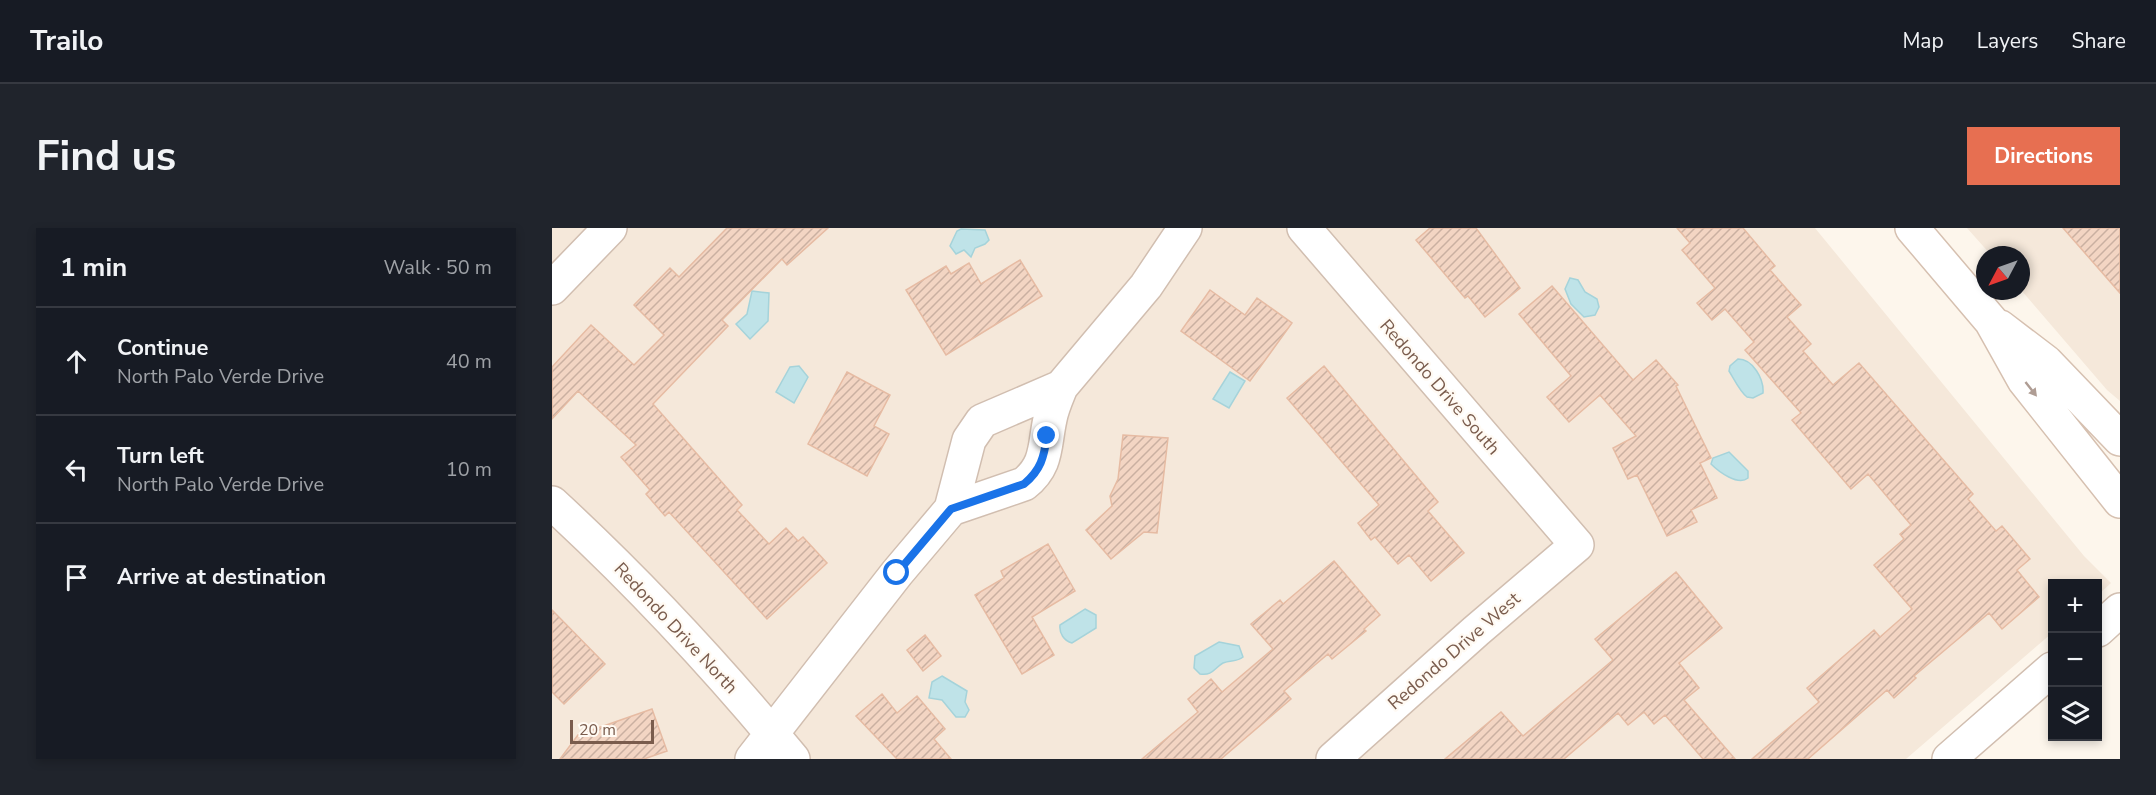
<!DOCTYPE html>
<html lang="en">
<head>
<meta charset="utf-8">
<style>
  :root { --surface:#171b24; --page:#20242c; --text:#f1f3f6; --muted:#9ea1a6; --line:#363941; --accent:#e76f51 }
  body { margin:0; font-family:"Nunito Sans",sans-serif; background:var(--page); color:var(--text) }
  .controls { position:absolute; right:18px; bottom:18px; display:grid; overflow:hidden; border-radius:0px; box-shadow:0 3px 9px #0003 }
  .controls button { width:54px; height:54px; display:grid; place-items:center; padding:0; border:0; border-bottom:2px solid var(--line); background:var(--surface); color:var(--text); font:30px sans-serif }
  .compass { position:absolute; left:1424px; top:18px; width:54px; height:54px; border-radius:50%; background:var(--surface); box-shadow:0 3px 9px #0003; rotate:229deg }
  .scale { position:absolute; left:18px; bottom:15px; width:84px; box-sizing:border-box; padding-left:6px; border:3px solid #7a5c4d; border-top:0; font-size:16px; line-height:21px; white-space:nowrap; color:#7a5c4d; -webkit-text-stroke:4px #fffaf3; paint-order:stroke }
  .stop { position:absolute; width:18px; height:18px; margin:-14px; border:4px solid #1a73e8; border-radius:50%; background:#fff }
  .stop.end { background:#1a73e8; border-color:#fff; box-shadow:0 2px 6px #0008 }
  .list { margin:0; padding:0; list-style:none }
  h2 { display:flex; justify-content:space-between; align-items:center; height:78px; margin:0; padding:0 24px; font-size:26px }
  h2 small { font-size:20px; font-weight:400; color:var(--muted) }
  .list li { display:grid; grid-template-columns:39px 1fr auto; gap:18px; align-items:center; box-sizing:border-box; height:108px; padding:0 24px; border-top:2px solid var(--line) }
  .list b { display:block; font-size:22px; white-space:nowrap }
  .list p { margin:0; font-size:20px; white-space:nowrap; color:var(--muted) }
  .list em { font-size:20px; font-style:normal; color:var(--muted) }
  .icon { flex:none; width:33px; height:33px; fill:none; stroke:currentColor; stroke-width:2; stroke-linecap:round; stroke-linejoin:round }
  .map { position:relative; flex:none; width:1568px; height:531px; overflow:hidden; border-radius:0px }
  header { display:flex; align-items:center; gap:36px; box-sizing:border-box; height:84px; padding:0 30px; background:var(--surface); border-bottom:2px solid var(--line) }
  header strong { font-size:28px }
  nav { display:flex; gap:33px; margin-inline-start:auto; font-size:21px }
  .intro { display:flex; align-items:center; justify-content:space-between; box-sizing:border-box; height:144px; padding:0 36px }
  h1 { margin:0; font-size:42px }
  .button { padding:15px 27px; border-radius:0px; background:var(--accent); color:#fff; font-size:21px; font-weight:700 }
  main { display:flex; gap:36px; padding:0 36px }
  aside { flex:1; background:var(--surface); border-radius:0px; box-shadow:0 3px 9px #0003 }
  .map>svg:first-child { display:block }
  .residential { fill:#f5e8da }
  .water { fill:#bfe3e8; stroke:#a5d3da; stroke-width:1.5 }
  .building { fill:url(#building-hatch); stroke:#e6bba3; stroke-width:1.5 }
  .lines { fill:none; stroke-linecap:round; stroke-linejoin:round }
  .street-casing { stroke:#d1beb0; stroke-width:36 }
  .secondary-casing { stroke:#d6c0b0; stroke-width:36 }
  .street { stroke:#fff; stroke-width:33 }
  .secondary { stroke:#fff; stroke-width:33 }
  .oneway { fill:#af9d94 }
  .route { stroke:#1a73e8; stroke-width:8 }
  .labels { text-anchor:middle; stroke-width:4.5; stroke-linejoin:round; paint-order:stroke }
  .street-label { font-size:18px; fill:#7a5c4d; stroke:#fffaf3 }
</style>
</head>
<body>
<header>
<strong>Trailo</strong>
<nav><a>Map</a><a>Layers</a><a>Share</a></nav>
</header>
<div class="intro"><h1>Find us</h1><a class="button">Directions</a></div>
<main>
<aside>
<h2>1 min<small>Walk · 50 m</small></h2>
<ul class="list">
<li><svg class="icon" aria-label="ahead" viewBox="0 0 24 24"><path d="M12 20V5M6 11l6-6 6 6"/></svg><div><b>Continue</b><p>North Palo Verde Drive</p></div><em>40 m</em></li>
<li><svg class="icon" aria-label="left" viewBox="0 0 24 24"><path d="M17 20v-9H6M10 6l-5 5 5 5"/></svg><div><b>Turn left</b><p>North Palo Verde Drive</p></div><em>10 m</em></li>
<li><svg class="icon" aria-label="arrive" viewBox="0 0 24 24"><path d="M6 21V4h12l-3 4 3 4H6"/></svg><div><b>Arrive at destination</b></div></li>
</ul>
</aside>
<div class="map">
<svg width="1568" height="531" viewBox="0 0 1568 531">
  <defs>
    <pattern id="building-hatch" width="6" height="6" patternUnits="userSpaceOnUse" patternTransform="scale(1.5)"><rect width="6" height="6" fill="#f3d5c3"/><path d="M-1 1l2-2M0 6l6-6M5 7l2-2" fill="none" stroke="#cab0a1"/></pattern>
  </defs>
  <rect width="100%" height="100%" fill="#fdf6ec"/>
  <path class="residential" d="M0,0H1263L1532,328L1559,355L1546,367V356H1500V405L1354,531H0Z
    M1415,0H1568V173L1555,162L1469,62V27H1439Z"/>
  <path class="water" d="M409,1L433,2L437,12L433,16L423,20L419,29L412,22L404,26L398,18L405,3Z
    M1018,50L1026,52L1033,64L1045,71L1047,79L1043,87L1032,89L1019,76L1013,61Z
    M200,63L217,65L216,93L198,111L184,96L195,86Z
    M1186,131C1201,131 1212,151 1211,165L1201,170L1195,169C1188,164 1182,151 1177,143L1178,138Z
    M247,138L256,149L242,175L224,164L238,139Z
    M678,144L693,153L677,180L661,171Z
    M1177,224L1196,243V250C1186,258 1167,244 1159,236L1161,230Z
    M533,381L544,387V400L520,415C512,413 507,405 508,397Z
    M667,414L687,418L691,429C685,434 679,432 671,435C662,440 661,448 648,446L642,440L643,428Z
    M390,448L415,463L413,474L417,482L413,489H404L390,472L377,470L380,454Z"/>
  <path class="building" d="M175,0H276L235,37L230,31L170,92L176,98L101,176L190,277L185,282L217,316L234,300L246,313L251,309L275,335L215,391L117,284L113,288L94,266L98,262L69,229L84,217L26,163L0,191V139L39,97L82,137L112,107L82,77L118,40L127,49Z
    M878,0H924L968,60L933,89L916,68L913,70L864,12Z
    M1125,0H1191L1223,38L1218,42L1249,77L1235,89L1259,116L1251,123L1281,157L1307,135L1421,266L1416,271L1444,303L1450,298L1478,331L1465,342L1487,369L1450,401L1437,385L1362,448L1364,450L1342,470L1335,462L1256,531H1200L1267,474L1255,460L1322,402L1328,409L1360,381L1322,337L1352,311L1348,306L1359,297L1316,246L1299,261L1240,192L1249,185L1193,122L1202,114L1173,81L1160,92L1145,75L1163,60L1130,22L1138,15Z
    M1511,0H1568V65Z
    M468,32L490,68L394,127L354,62L394,38L399,46L417,35L429,56Z
    M1000,58L1081,152L1104,132L1126,157L1124,158L1159,230L1148,235L1165,270L1139,282L1145,294L1115,308L1085,247L1076,251L1061,220L1084,208L1048,167L1017,194L995,169L1019,148L967,86Z
    M658,62L693,87L705,70L740,95L698,153L629,103Z
    M772,138L886,274L876,283L912,325L879,353L857,327L846,336L823,309L819,312L806,295L827,277L735,170Z
    M295,144L338,167L322,198L337,206L315,248L256,216Z
    M571,207L616,210L605,305L592,304L559,331L534,302L560,278L558,268L566,251Z
    M496,316L523,363L480,389L502,427L470,446L423,367L452,350L449,343Z
    M782,333L828,387L812,401L814,403L780,431L776,426L732,463L739,471L669,531H590L646,484L636,471L659,451L670,464L721,421L699,396L728,372L731,376Z
    M1124,344L1170,400L1127,435L1147,460L1132,472L1183,531H1151L1113,487L1102,496L1092,484L1076,497L1066,485L1012,531H893L949,484L971,508L1061,432L1043,411Z
    M0,382L53,436L12,476L0,464Z
    M373,407L389,428L371,443L355,422Z
    M330,466L345,485L365,468L393,501L382,511L399,531H345L304,488Z
    M100,481L115,523L92,531H8L26,507Z"/>
  <g class="lines">
    <defs>
      <path id="street" d="M752,0L1025,317L924,403L781,531
        M0,60L58,0
        M509,159C505,169 500,180 498,191C492,218 496,237 472,256L399,281L417,212L430,193Z
        M509,159L594,58L633,0
        M0,275C87,355 166,440 241,531
        M1546,402L1568,382
        M200,531L345,345L399,281
        M1397,531L1500,441"/>
      <path id="secondary" d="M1360,0L1439,93L1472,152L1568,273
        M1448,99L1494,134L1568,211"/>
    </defs>
    <use href="#street" class="street-casing"/>
    <use href="#secondary" class="secondary-casing"/>
    <use href="#street" class="street"/>
    <use href="#secondary" class="secondary"/>
  </g>
  <defs><path id="oneway-solid" d="M-6-.8H1V-3.2L6.5 0L1 3.2V.8H-6Z" transform="scale(1.5)"/></defs>
  <use class="oneway" href="#oneway-solid" transform="translate(1479 161) rotate(52)"/>
  <g class="lines">
    <path class="route" d="M345,345L399,281L472,256C489,242 492,229 495,208"/>
  </g>
  <g class="labels">
    <g class="street-label">
      <text transform="translate(888 159) rotate(49)" y="6">Redondo Drive South</text>
      <text transform="translate(124 400) rotate(47)" y="6">Redondo Drive North</text>
      <text transform="translate(902 423) rotate(-41)" y="6">Redondo Drive West</text>
    </g>
  </g>
</svg>
<div class="controls">
<button>+</button>
<button>−</button>
<button><svg class="icon" aria-label="layers" viewBox="0 0 24 24"><path d="M12 4l9 5-9 5-9-5zM3 14l9 5 9-5"/></svg></button>
</div>
<svg class="compass" viewBox="-18 -18 36 36"><path d="M0-13l5 13h-10z" fill="#e53935"/><path d="M0 13l5-13h-10z" fill="#9ea1a6"/></svg>
<div class="scale">20 m</div>
<div class="stop" style="left:345px;top:345px"></div>
<div class="stop end" style="left:495px;top:208px"></div>
</div>
</main>
</body>
</html>
